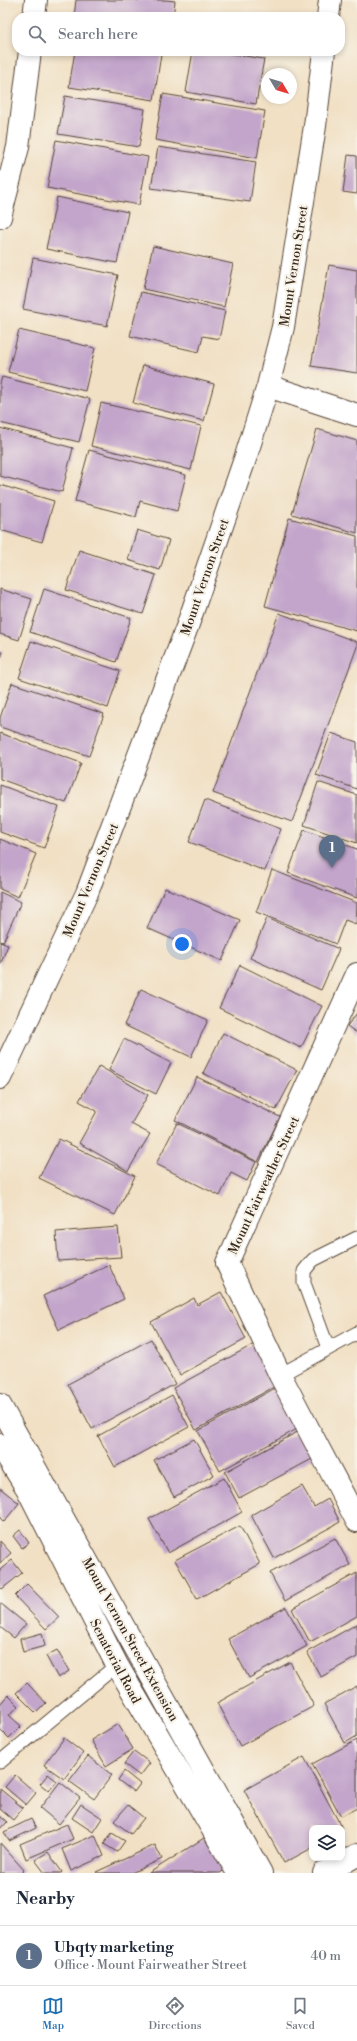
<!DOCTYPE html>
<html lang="en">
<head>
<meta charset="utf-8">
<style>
  :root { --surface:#fff; --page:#f6f6f7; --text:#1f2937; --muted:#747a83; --line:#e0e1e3; --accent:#1f6fb2 }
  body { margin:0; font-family:"Libre Bodoni",serif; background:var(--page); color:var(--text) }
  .controls { position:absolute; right:12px; bottom:12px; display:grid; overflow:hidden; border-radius:8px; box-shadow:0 2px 6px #0003 }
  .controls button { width:36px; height:36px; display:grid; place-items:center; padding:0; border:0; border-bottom:1px solid var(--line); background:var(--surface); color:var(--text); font:20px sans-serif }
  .compass { position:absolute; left:261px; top:68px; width:36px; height:36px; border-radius:50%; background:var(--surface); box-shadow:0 2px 6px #0003; rotate:128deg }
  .you { position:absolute; left:182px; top:944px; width:14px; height:14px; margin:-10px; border:3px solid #fff; border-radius:50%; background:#1a73e8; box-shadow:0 0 0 6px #1a73e833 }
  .badge { display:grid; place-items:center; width:26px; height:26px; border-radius:50%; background:var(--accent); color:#fff; font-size:13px; font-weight:700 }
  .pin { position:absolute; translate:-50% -33px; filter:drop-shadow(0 1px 2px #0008) }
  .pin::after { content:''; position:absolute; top:21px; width:14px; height:12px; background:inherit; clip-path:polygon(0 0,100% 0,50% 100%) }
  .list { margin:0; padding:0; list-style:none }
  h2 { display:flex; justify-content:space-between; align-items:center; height:52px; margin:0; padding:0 16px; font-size:17px }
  h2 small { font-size:13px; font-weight:400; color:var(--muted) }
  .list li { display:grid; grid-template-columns:26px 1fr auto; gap:12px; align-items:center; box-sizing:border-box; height:60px; padding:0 16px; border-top:1px solid var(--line) }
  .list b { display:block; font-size:15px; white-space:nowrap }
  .list p { margin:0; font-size:13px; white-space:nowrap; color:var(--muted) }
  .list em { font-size:13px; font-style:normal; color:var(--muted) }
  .icon { flex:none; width:22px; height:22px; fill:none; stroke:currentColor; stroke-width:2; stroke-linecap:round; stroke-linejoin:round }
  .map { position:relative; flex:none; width:357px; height:1873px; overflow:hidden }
  .search { position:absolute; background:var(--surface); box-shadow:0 2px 6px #0003; left:12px; right:12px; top:12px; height:44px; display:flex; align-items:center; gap:10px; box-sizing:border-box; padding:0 14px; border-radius:16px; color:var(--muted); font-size:15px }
  .sheet { height:112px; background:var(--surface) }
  nav { display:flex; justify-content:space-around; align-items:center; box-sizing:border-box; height:56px; border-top:1px solid var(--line); background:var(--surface); font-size:11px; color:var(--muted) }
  nav a { display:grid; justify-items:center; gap:2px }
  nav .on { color:var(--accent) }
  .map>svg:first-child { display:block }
  .building { fill:#c3a5cb }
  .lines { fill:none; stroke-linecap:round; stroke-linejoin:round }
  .lane-casing { stroke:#564537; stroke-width:15 }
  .street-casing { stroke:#564537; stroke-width:24 }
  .lane { stroke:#fff; stroke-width:13 }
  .street { stroke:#fff; stroke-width:22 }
  .labels { text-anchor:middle; stroke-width:4; stroke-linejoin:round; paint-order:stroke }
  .street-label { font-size:13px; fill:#3b2a1e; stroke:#f7f3e8 }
</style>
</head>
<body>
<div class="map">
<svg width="357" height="1873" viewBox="0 0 357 1873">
  <rect width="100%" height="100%" fill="#f7f3e8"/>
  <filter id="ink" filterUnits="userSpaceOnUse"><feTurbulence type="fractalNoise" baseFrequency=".025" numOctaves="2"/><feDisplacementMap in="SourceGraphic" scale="8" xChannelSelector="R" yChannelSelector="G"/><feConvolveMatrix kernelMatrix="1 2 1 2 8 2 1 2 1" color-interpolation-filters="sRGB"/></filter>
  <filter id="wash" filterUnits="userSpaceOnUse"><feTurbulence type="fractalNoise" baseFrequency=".012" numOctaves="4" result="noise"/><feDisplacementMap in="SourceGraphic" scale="16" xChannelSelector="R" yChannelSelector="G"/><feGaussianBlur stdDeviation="0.9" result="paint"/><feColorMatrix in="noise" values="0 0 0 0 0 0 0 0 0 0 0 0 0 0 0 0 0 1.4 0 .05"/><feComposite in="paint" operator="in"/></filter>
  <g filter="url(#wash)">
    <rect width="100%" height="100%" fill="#f1e0c4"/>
    <g id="blocks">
      <path class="building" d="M76,0H166L175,1L173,17H74Z
        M75,51H140L161,54L154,100L69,87Z
        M193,51H213L264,59L256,104L186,92Z
        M163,94L265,111L257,158L155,140Z
        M65,96L145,109L139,147L58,134Z
        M56,140L148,157L139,205L47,188Z
        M158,147L256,162L250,202L151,188Z
        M348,155L357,156V194L343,192Z
        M57,197L128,212L117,263L46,249Z
        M153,246L233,264L224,307L143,289Z
        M33,258L118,275L107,326L23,309Z
        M329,265L357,270V373L311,366Z
        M141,292L225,311L219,339L203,336L199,352L130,336Z
        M19,330L95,348L85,391L8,372Z
        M143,365L214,384L204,421L133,403Z
        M2,377L90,399L79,442L0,423V384Z
        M101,403L201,426L191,470L91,446Z
        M0,428L73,448L62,492L0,476Z
        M317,429L357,441V533L292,514Z
        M89,450L186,475L177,511L140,501L136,517L75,501Z
        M0,485L54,501L42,542L0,530Z
        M289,518L357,536V631L265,606Z
        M137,530L169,540L160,570L128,560Z
        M79,550L156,575L143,614L66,590Z
        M0,589L32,599L19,640L0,634Z
        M44,589L131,618L116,662L30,632Z
        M279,613L357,642V647L292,822L213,793Z
        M31,641L120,671L108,708L19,678Z
        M0,651L3,652L0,660Z
        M12,683L104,714L89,756L0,727V718Z
        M0,733L81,763L66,803L0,779Z
        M331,733L357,742V789L316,775Z
        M318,782L357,795V843L304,825Z
        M0,785L59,807L44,848L0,832Z
        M205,800L281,829L265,871L189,842Z
        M304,830L357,849V898L288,873Z
        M0,839L36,854L18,897L0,889Z
        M272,870L357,903L356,924L345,920L336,944L256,912Z
        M165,888L240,920L222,961L147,928Z
        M0,892L21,902L3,942L0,941Z
        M267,918L339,949L321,990L250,958Z
        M0,942L8,945L0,965Z
        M240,965L322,1006L301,1048L219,1008Z
        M141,989L208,1020L191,1057L124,1025Z
        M357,1013V1033L347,1026Z
        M223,1033L297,1070L276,1110L203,1073Z
        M124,1039L171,1063L156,1094L109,1070Z
        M99,1066L148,1095L131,1124L150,1134L128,1171L79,1143L97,1111L79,1101Z
        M197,1077L280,1117L258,1162L175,1120Z
        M177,1123L256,1162L247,1181L231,1173L220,1196L156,1164Z
        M59,1139L135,1176L115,1215L39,1178Z
        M118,1227L121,1257L58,1261L56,1232Z
        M109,1265L124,1299L59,1330L43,1296Z
        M221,1292L246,1339L180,1375L151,1322L194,1298L197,1305Z
        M151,1339L175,1384L92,1429L68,1384Z
        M258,1342L281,1383L196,1430L173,1388Z
        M277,1387L299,1428L220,1471L198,1431Z
        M172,1395L189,1427L115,1467L98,1436Z
        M299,1431L314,1458L239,1498L225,1472Z
        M194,1439L214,1475L174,1497L154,1460Z
        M224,1478L242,1512L168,1553L149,1519Z
        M302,1486L314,1507L328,1499L340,1522L274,1558L251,1515Z
        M0,1488L19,1503L4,1522L0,1518Z
        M240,1526L260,1564L197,1599L175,1560Z
        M20,1530L29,1543L22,1548L13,1536Z
        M335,1538L350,1565L285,1601L270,1573Z
        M0,1541L11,1553L0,1563Z
        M12,1560L22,1573L2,1589L0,1587V1570Z
        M357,1573V1616L310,1642L292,1609Z
        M27,1584L59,1617L46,1629L15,1596Z
        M0,1603L26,1624L14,1638L0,1627Z
        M286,1607L307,1646L249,1678L228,1639Z
        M357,1624V1657L321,1677L307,1652Z
        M42,1633L45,1646L23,1652L20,1639Z
        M57,1650L69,1671L58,1678L46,1656Z
        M290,1662L314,1706L240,1746L217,1703Z
        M27,1683L46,1703L36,1713L16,1693Z
        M357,1686V1736L345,1743L324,1704Z
        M8,1695L19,1706L9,1715L21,1726L9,1738L0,1729V1704Z
        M118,1724L133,1749L106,1766L91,1740Z
        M64,1738L83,1753L64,1779L44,1765Z
        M357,1740V1808L341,1816L312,1764Z
        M134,1751L150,1763L140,1776L124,1764Z
        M88,1756L112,1775L94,1799L69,1781Z
        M304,1757L342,1828H312V1848L284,1863L244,1790Z
        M124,1771L140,1784L134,1792L118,1780Z
        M48,1774L57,1781L49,1791L40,1784Z
        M15,1775L36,1793L26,1805L5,1787Z
        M60,1782L80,1798L59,1824L40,1808Z
        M0,1789L23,1808L13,1820L0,1809Z
        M81,1804L102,1818L93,1832L72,1818Z
        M128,1805L144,1818L131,1834L114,1821Z
        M0,1816L7,1822L0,1830Z
        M31,1819L36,1828L9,1841L4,1832Z
        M67,1824L73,1839L26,1859L20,1844Z
        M112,1833L125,1841L117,1852L104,1844Z
        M95,1835L104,1856L71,1871L62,1849Z
        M204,1838L225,1870L220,1873H149Z
        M0,1843L24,1870L21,1873H0Z
        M155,1845L162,1859L131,1873H97L96,1872Z
        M48,1852L62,1872L61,1873H45L35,1860Z"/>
    </g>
  </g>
  <g filter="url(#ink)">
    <use href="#blocks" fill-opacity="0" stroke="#564537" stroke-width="1"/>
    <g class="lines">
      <defs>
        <path id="lane" d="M328,1348L304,1283V1271L313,1260L357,1238
          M280,1375L357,1333
          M0,1762L117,1665"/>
        <path id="street" d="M34,17L36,0
          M328,17L330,0
          M0,217L18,147L30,51
          M268,386L357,415
          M357,974L227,1263L280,1375L357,1521
          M0,1078L87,893L187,627L246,456L268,386L283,327L315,126L324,51
          M0,1405L261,1873
          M0,1445L28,1490L117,1665L238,1873
          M324,1873L357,1855"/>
      </defs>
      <use href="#lane" class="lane-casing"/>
      <use href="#street" class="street-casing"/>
      <use href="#lane" class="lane"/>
      <use href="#street" class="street"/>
    </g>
  </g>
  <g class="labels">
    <g class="street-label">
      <text transform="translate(293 266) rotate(-81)" y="5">Mount Vernon Street</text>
      <text transform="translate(204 577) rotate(-71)" y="5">Mount Vernon Street</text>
      <text transform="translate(90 880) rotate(-67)" y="5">Mount Vernon Street</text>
      <text transform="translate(263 1185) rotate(-65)" y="5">Mount Fairweather Street</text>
      <text transform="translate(131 1639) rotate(61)" y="5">Mount Vernon Street Extension</text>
      <text transform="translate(116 1661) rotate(62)" y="5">Senatorial Road</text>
    </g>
  </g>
</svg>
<div class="controls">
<button><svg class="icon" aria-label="layers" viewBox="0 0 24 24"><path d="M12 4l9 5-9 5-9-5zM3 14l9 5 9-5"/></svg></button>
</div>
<svg class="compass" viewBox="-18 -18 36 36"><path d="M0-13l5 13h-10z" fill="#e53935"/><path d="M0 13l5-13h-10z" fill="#747a83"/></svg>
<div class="you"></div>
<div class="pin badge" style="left:332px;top:868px;background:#5c6f8a">1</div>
<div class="search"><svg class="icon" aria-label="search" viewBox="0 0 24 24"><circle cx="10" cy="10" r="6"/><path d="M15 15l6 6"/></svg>Search here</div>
</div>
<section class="sheet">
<h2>Nearby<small></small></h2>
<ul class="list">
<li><span class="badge" style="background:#5c6f8a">1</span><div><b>Ubqty marketing</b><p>Office · Mount Fairweather Street</p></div><em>40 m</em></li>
</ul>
</section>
<nav>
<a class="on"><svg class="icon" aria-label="map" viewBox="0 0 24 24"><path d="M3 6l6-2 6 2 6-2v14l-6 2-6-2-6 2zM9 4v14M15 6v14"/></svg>Map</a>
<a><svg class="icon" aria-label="directions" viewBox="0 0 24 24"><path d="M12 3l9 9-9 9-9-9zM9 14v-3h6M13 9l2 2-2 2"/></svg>Directions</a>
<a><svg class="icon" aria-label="saved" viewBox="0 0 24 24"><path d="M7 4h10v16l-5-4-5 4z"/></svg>Saved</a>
</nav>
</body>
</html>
